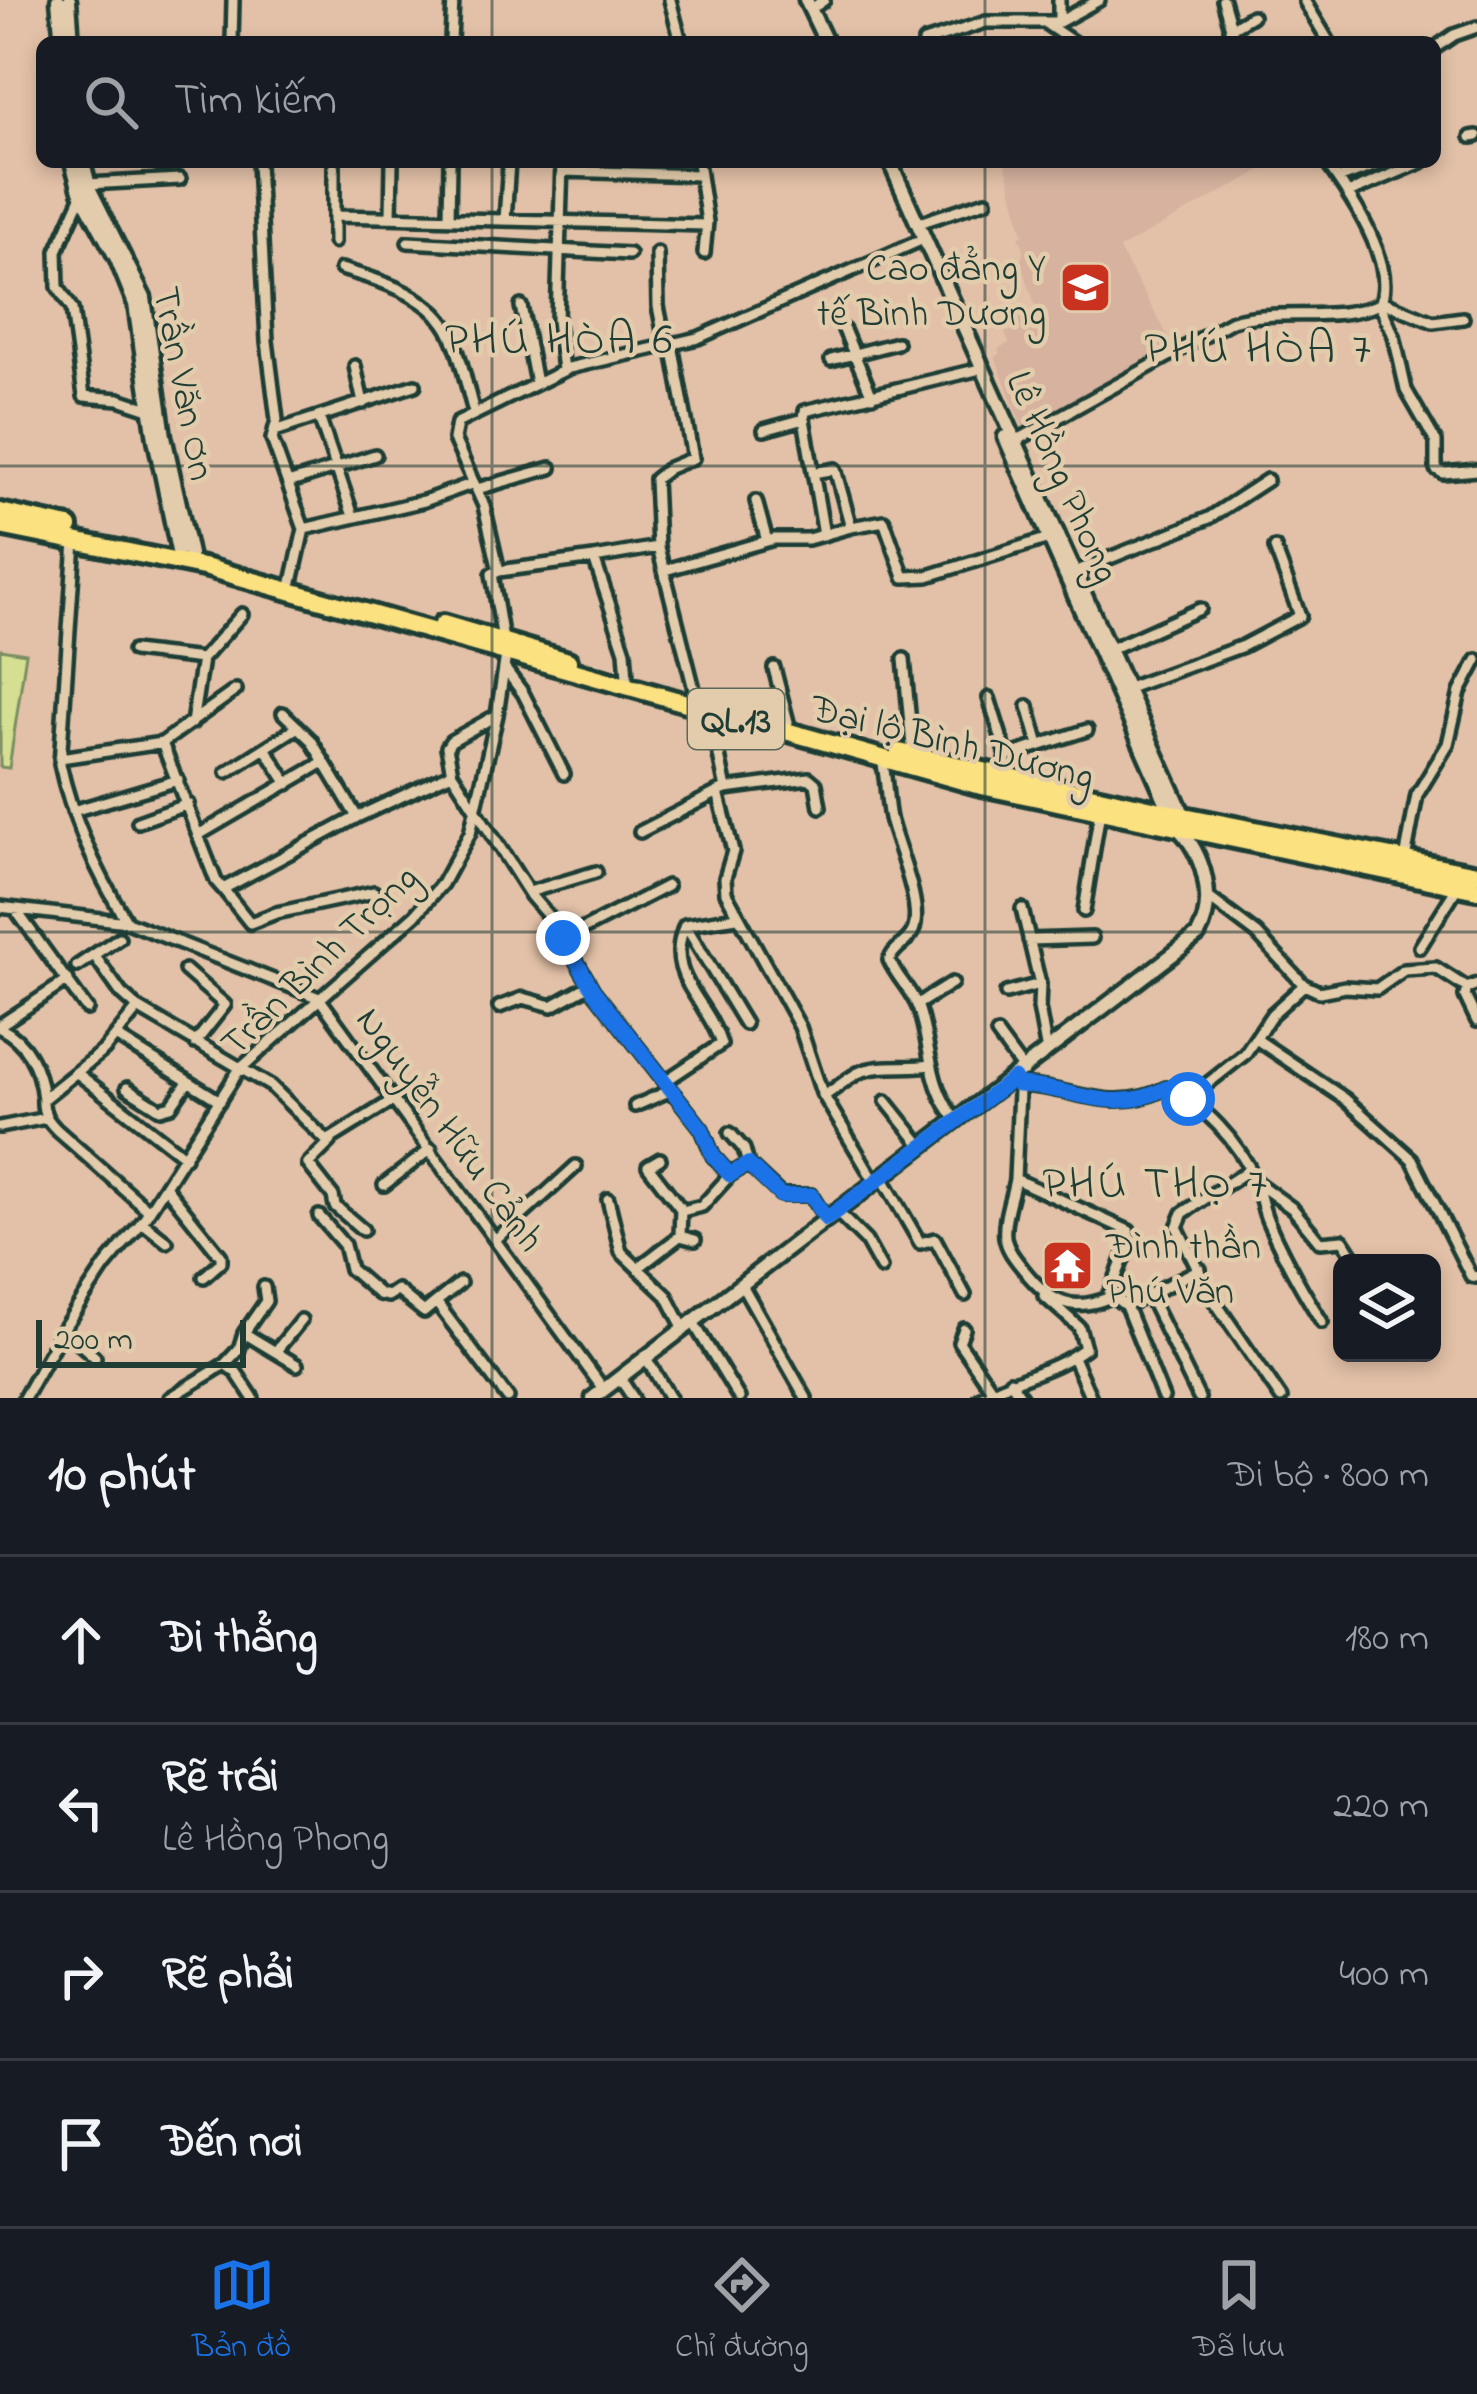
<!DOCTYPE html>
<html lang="vi">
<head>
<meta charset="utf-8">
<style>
  :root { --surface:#171b24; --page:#20242c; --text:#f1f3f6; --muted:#9ea1a6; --line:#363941; --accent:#1a73e8 }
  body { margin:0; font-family:"Indie Flower",sans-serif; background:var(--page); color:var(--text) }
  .controls { position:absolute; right:36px; bottom:36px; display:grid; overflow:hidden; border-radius:18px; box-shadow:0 6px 18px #0003 }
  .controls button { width:108px; height:108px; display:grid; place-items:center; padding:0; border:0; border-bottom:3px solid var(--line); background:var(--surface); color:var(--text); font:60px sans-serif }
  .scale { position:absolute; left:36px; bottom:30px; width:210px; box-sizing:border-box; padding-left:12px; border:6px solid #1f3d34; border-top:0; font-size:33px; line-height:42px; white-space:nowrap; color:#1f3d34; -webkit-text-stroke:9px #e3ccac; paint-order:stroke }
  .stop { position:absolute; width:36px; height:36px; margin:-27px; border:9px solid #1a73e8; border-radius:50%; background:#fff }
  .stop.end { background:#1a73e8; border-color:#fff; box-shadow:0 3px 12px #0008 }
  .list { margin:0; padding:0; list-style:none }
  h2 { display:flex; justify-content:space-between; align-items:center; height:156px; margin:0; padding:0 48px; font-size:51px }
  h2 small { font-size:39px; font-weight:400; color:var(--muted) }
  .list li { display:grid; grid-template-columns:78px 1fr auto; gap:36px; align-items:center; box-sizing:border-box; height:168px; padding:0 48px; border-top:3px solid var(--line) }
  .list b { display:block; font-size:45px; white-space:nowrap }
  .list p { margin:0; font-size:39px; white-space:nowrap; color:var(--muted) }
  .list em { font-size:39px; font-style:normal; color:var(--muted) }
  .icon { flex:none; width:66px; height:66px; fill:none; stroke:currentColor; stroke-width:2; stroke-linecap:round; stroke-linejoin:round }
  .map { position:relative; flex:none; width:1477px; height:1398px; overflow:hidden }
  .search { position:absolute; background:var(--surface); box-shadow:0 6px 18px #0003; left:36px; right:36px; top:36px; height:132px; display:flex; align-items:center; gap:30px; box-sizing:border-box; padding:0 42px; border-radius:18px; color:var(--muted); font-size:45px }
  .sheet { height:828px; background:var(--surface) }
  nav { display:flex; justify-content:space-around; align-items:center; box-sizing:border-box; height:168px; border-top:3px solid var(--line); background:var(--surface); font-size:33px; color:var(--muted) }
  nav a { display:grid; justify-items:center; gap:6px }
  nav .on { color:var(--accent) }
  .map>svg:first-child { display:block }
  .built { fill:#d6b29f }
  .green { fill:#d4df91; stroke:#7a8e62; stroke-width:3 }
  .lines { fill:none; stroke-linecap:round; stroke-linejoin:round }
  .street-casing { stroke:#1f3d34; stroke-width:18 }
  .secondary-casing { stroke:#1f3d34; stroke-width:21 }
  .highway-casing { stroke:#1f3d34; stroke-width:26 }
  .street { stroke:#e3ccac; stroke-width:9 }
  .secondary { stroke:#e3ccac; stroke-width:12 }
  .highway { stroke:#fbe180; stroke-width:16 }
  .route { stroke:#1a73e8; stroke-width:15 }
  .grid { fill:none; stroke:#1f3d34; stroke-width:3; stroke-opacity:0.55 }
  .labels { text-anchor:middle; stroke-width:9; stroke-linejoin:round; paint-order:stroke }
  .shield { fill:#e3ccac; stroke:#5a6858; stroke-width:3 }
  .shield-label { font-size:36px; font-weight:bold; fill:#1f3d34 }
  .poi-label { font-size:39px; fill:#1f3d34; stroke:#e3ccac; text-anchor:end }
  .street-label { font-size:39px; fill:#1f3d34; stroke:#e3ccac }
  .quarter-label { font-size:45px; letter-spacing:3px; fill:#1f3d34; stroke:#e3ccac }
</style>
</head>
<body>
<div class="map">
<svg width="1477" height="1398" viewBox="0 0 1477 1398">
  <rect width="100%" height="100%" fill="#e3c1a8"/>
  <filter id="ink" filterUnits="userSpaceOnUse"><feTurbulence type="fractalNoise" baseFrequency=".00833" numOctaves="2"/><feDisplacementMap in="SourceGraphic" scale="24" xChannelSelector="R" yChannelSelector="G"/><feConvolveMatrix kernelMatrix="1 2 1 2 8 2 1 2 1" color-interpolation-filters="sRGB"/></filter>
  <g filter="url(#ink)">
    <path class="built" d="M1005,162H1276L1119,249L1174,347L1024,431L995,357L1000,354L998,349L1009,343L1005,333L1018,328L1016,320L1038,314L1021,261L1024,248L1019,237L1023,234Z"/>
    <path class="green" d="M0,649L26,653L9,768L0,767Z"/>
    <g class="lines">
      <defs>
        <path id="street" d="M670,0L681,42
          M1059,0V22
          M1223,0L1235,42
          M1305,2L1329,42
          M817,5L824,0
          M1048,25L1073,42
          M1230,29L1252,16
          M451,40L453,0
          M232,42L233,0
          M924,42L986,22H1059L1099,0
          M1435,48L1454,35L1477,27
          M1471,137L1477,136
          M258,162L267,341L277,420L272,439L304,529
          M334,162V213L338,216L706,225
          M562,162L557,320L563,370
          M698,162L707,222L704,253
          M562,171L700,175
          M1338,179L1384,162
          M88,184L180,179
          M1348,193L1422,162
          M82,195L57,251L58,287L72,309L84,396L119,399L152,410
          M334,213V242
          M391,217L392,162
          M449,218L450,162
          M505,220L509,162
          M919,223L986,201
          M408,242L629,254
          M657,253L658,306L666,346
          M341,269C376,279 428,294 448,329C461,353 466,385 474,412
          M1382,301L1433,322L1463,318
          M1380,304L1394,336L1406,390L1436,442V469L1443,473L1477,470
          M521,306L536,383
          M844,330L872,396
          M672,345L693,458L669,468L655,479L658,547L696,697
          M831,360L897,343
          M355,366L363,403
          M319,417L353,516
          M804,419L805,411L976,370
          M764,430L804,419L824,535
          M275,431L415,385
          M1016,441L1232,321C1279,308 1334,323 1380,304C1398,264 1349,194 1326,162
          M813,473L835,469L851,527L884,521L904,577L928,576L1049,538
          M288,483L375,455
          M477,489L551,468
          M756,501L767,541
          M75,541L60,764C72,820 97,873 127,922
          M665,570L774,539H808L851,527
          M499,571L594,558
          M1075,572L1209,518L1267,480
          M292,582L304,529L424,501L474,483
          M503,640L492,574L499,571L484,506L454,439L457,423L569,368L698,338L919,241
          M1110,649L1200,609
          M133,651L202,659L192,723
          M202,659L242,614
          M904,659L913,756
          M774,668L788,722
          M505,669L523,693L564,774
          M627,678L625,651L594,558L658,547
          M1128,688L1243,646L1300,616L1275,548
          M989,698L1007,756
          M1028,706L1039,745
          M710,712L726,789L718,792L733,851L725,878L726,893L800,1027L822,1093L875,1182
          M283,713L311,740L357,817
          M162,743L216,881L223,889L357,817L452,773L531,896L555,924L593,990L702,1129L713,1156L730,1175L748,1164L781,1195H811L826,1219
          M265,748L288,784
          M60,758L162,743L236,690
          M882,760C887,780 886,799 890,818C896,845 924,906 913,931C908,943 894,947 889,960C897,978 913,992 919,1010C931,1046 929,1091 957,1120
          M227,772L298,727
          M452,773L447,747L451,741L497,715
          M1003,775L1007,756L1087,730
          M726,789L809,778L816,784L820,807
          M73,811L178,780
          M138,822L188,804
          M640,832L718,792
          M200,834L322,763
          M1405,859L1417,795L1448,744L1460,692L1477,660
          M223,889L250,923L276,913L374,892
          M529,892L596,872
          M0,907L127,922L319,998L604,1390
          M15,909L87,1009
          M1022,909L1040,984L1039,1008L1047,1052
          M1084,911L1100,811
          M737,917L685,925L745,1024
          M564,939L667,886
          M1029,940L1092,938
          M1420,947L1458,886
          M94,955L121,993L138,1008
          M77,966L119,938
          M185,970L225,1005L195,1043
          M1304,985L1319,992L1345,987L1377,989L1404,970L1436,968L1467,988L1477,984
          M1467,988L1465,996L1477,1021
          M1006,993L1040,984
          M918,1004L952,983
          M499,1007L523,998L552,1006L590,985
          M0,1025L68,980
          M0,1028C28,1042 40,1070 43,1099
          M997,1034L1024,1071
          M117,1037L220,1101
          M1256,1039L1345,1099L1412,1159L1471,1276L1477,1277
          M77,1073L185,1157
          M1014,1078L1019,1091L1015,1179L1129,1231L1130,1241L1108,1298C1069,1314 1047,1299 1024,1270C1016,1260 1007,1250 1005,1237C1003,1218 1012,1197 1015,1179
          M664,1082L721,1044C707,998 663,977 685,925
          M1019,1085C1074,1087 1112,1116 1166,1088C1203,1103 1239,1142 1255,1180C1261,1194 1262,1210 1269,1224C1284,1258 1302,1290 1322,1322
          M127,1088L160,1109L171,1106L188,1082
          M824,1096C835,1089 847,1079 858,1073C880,1063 907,1069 930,1065
          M1188,1099L1245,1054L1272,1014L1304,985L1257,934L1208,897
          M886,1101L922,1146
          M635,1106L669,1091
          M0,1127L46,1118
          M730,1133L744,1149L748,1164
          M331,1141L308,1164L333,1196L335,1206L363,1230
          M660,1159L648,1166L681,1209L680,1236
          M1249,1170L1183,1213L1177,1227L1211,1296L1281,1398
          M882,1177L920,1243L935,1239L965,1295
          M1256,1182L1293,1209L1320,1242L1343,1240L1358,1263
          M384,1185L431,1149
          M165,1186L221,1256V1262L204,1277
          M608,1199L621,1252L667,1296L684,1329
          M149,1211L57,1130C48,1121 42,1113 43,1099L104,1050L138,1008L271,1086L327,1141L395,1099
          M682,1211L702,1206L730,1175
          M836,1211L866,1241L881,1268
          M319,1216L344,1245L350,1269L379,1294L388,1296L397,1290L424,1312L436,1302L508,1398
          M142,1222L167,1242
          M496,1239L576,1166
          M638,1268L680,1236L695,1240
          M742,1285L806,1398
          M1109,1293L1126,1306L1163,1398
          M1149,1296L1199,1398
          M436,1302L460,1283
          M1126,1306L1200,1269
          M693,1322L739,1398
          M63,1329L95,1357
          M964,1329L959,1342L992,1390
          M244,1333L266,1301L264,1287
          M276,1351L301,1320
          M1073,1357L1091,1398
          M646,1358L670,1398
          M225,1364L239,1349L244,1333L297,1365
          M620,1378L633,1398
          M1010,1381L1022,1398
          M24,1398L63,1329L105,1266L142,1222L239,1070L415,915L442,884L470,833L497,715L506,655
          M170,1398L225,1364L236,1372L253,1398
          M979,1398C1013,1378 1053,1372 1085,1348L1079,1327L1044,1296"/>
        <path id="secondary" d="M58,0L62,42
          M69,0L72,42
          M806,0L826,42
          M72,162L80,191L117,259L135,304L155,439L178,551
          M83,162L90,190L144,298L164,436L190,554
          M890,162L1184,816
          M1005,437L1171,813
          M593,1398L1198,935C1217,901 1204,853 1177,827"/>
        <path id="highway" d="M0,512L69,527
          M0,526L208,568L977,785L1477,890
          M443,624L568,661
          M899,752L1184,816L1477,874"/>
      </defs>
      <use href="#street" class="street-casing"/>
      <use href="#secondary" class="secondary-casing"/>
      <use href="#highway" class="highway-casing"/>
      <use href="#street" class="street"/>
      <use href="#secondary" class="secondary"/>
      <use href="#highway" class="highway"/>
    </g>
  </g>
  <g class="lines" filter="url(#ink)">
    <path class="route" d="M563,938L593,990L702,1129L713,1156L730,1175L748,1164L781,1196L811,1195L826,1219L1014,1078L1018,1085C1073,1087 1113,1117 1166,1088L1188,1099"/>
  </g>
  <path class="grid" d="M492,0V42M985,0V42M492,162V1398M985,162V1398M0,466H1477M0,932H1477"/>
  <defs>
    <symbol id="university-square" viewBox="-11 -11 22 22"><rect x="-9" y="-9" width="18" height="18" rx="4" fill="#c8321e" stroke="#e3ccac"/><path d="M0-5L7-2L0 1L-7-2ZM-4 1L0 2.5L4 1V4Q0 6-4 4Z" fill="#fff"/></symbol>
    <symbol id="temple-square" viewBox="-11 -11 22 22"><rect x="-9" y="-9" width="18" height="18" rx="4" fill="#c8321e" stroke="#e3ccac"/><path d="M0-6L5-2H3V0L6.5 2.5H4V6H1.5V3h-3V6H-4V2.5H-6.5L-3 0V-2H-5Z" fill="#fff"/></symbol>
  </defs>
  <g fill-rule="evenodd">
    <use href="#university-square" x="1056" y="258" width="59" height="59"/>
    <use href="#temple-square" x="1038" y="1236" width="59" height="59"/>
  </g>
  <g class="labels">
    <rect class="shield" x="688" y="689" width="96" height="60" rx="9"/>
    <g class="shield-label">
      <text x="736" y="732">QL.13</text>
    </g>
    <g class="poi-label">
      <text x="1046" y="280">Cao đẳng Y<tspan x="1046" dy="45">tế Bình Dương</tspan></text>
      <text x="1106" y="1258" text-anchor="start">Đình thần<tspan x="1106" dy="45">Phú Văn</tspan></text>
    </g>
    <g class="street-label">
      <text transform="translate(186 383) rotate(79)" y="14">Trần Văn Ơn</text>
      <text transform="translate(1065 476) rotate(66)" y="14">Lê Hồng Phong</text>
      <text transform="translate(953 740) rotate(14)" y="14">Đại lộ Bình Dương</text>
      <text transform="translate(318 959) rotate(-44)" y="14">Trần Bình Trọng</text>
      <text transform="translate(452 1128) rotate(54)" y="14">Nguyễn Hữu Cảnh</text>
    </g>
    <g class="quarter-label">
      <text x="560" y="353">PHÚ HÒA 6</text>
      <text x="1259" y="362">PHÚ HÒA 7</text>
      <text x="1156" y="1197">PHÚ THỌ 7</text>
    </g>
  </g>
</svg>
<div class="controls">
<button><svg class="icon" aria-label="layers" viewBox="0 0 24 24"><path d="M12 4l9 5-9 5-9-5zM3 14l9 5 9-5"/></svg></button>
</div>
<div class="scale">200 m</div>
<div class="stop" style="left:1188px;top:1099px"></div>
<div class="stop end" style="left:563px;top:938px"></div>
<div class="search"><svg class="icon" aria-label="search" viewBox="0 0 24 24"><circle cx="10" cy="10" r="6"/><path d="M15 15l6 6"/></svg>Tìm kiếm</div>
</div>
<section class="sheet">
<h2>10 phút<small>Đi bộ · 800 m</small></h2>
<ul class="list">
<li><svg class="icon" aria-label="ahead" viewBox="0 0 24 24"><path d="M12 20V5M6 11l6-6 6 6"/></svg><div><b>Đi thẳng</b></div><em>180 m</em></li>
<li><svg class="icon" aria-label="left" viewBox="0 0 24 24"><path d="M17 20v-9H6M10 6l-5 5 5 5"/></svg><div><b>Rẽ trái</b><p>Lê Hồng Phong</p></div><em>220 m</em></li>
<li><svg class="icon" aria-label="right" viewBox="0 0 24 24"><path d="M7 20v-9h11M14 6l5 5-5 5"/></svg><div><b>Rẽ phải</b></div><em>400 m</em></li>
<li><svg class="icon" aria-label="arrive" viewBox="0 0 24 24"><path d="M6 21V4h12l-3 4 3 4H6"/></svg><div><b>Đến nơi</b></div></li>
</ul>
</section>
<nav>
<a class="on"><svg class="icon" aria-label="map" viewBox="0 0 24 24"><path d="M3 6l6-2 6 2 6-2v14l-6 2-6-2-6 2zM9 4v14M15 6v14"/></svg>Bản đồ</a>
<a><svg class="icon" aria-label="directions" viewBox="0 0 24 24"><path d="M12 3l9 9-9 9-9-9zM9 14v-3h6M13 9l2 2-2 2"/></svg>Chỉ đường</a>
<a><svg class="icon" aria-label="saved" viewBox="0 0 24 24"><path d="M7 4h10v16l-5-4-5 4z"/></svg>Đã lưu</a>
</nav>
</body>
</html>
